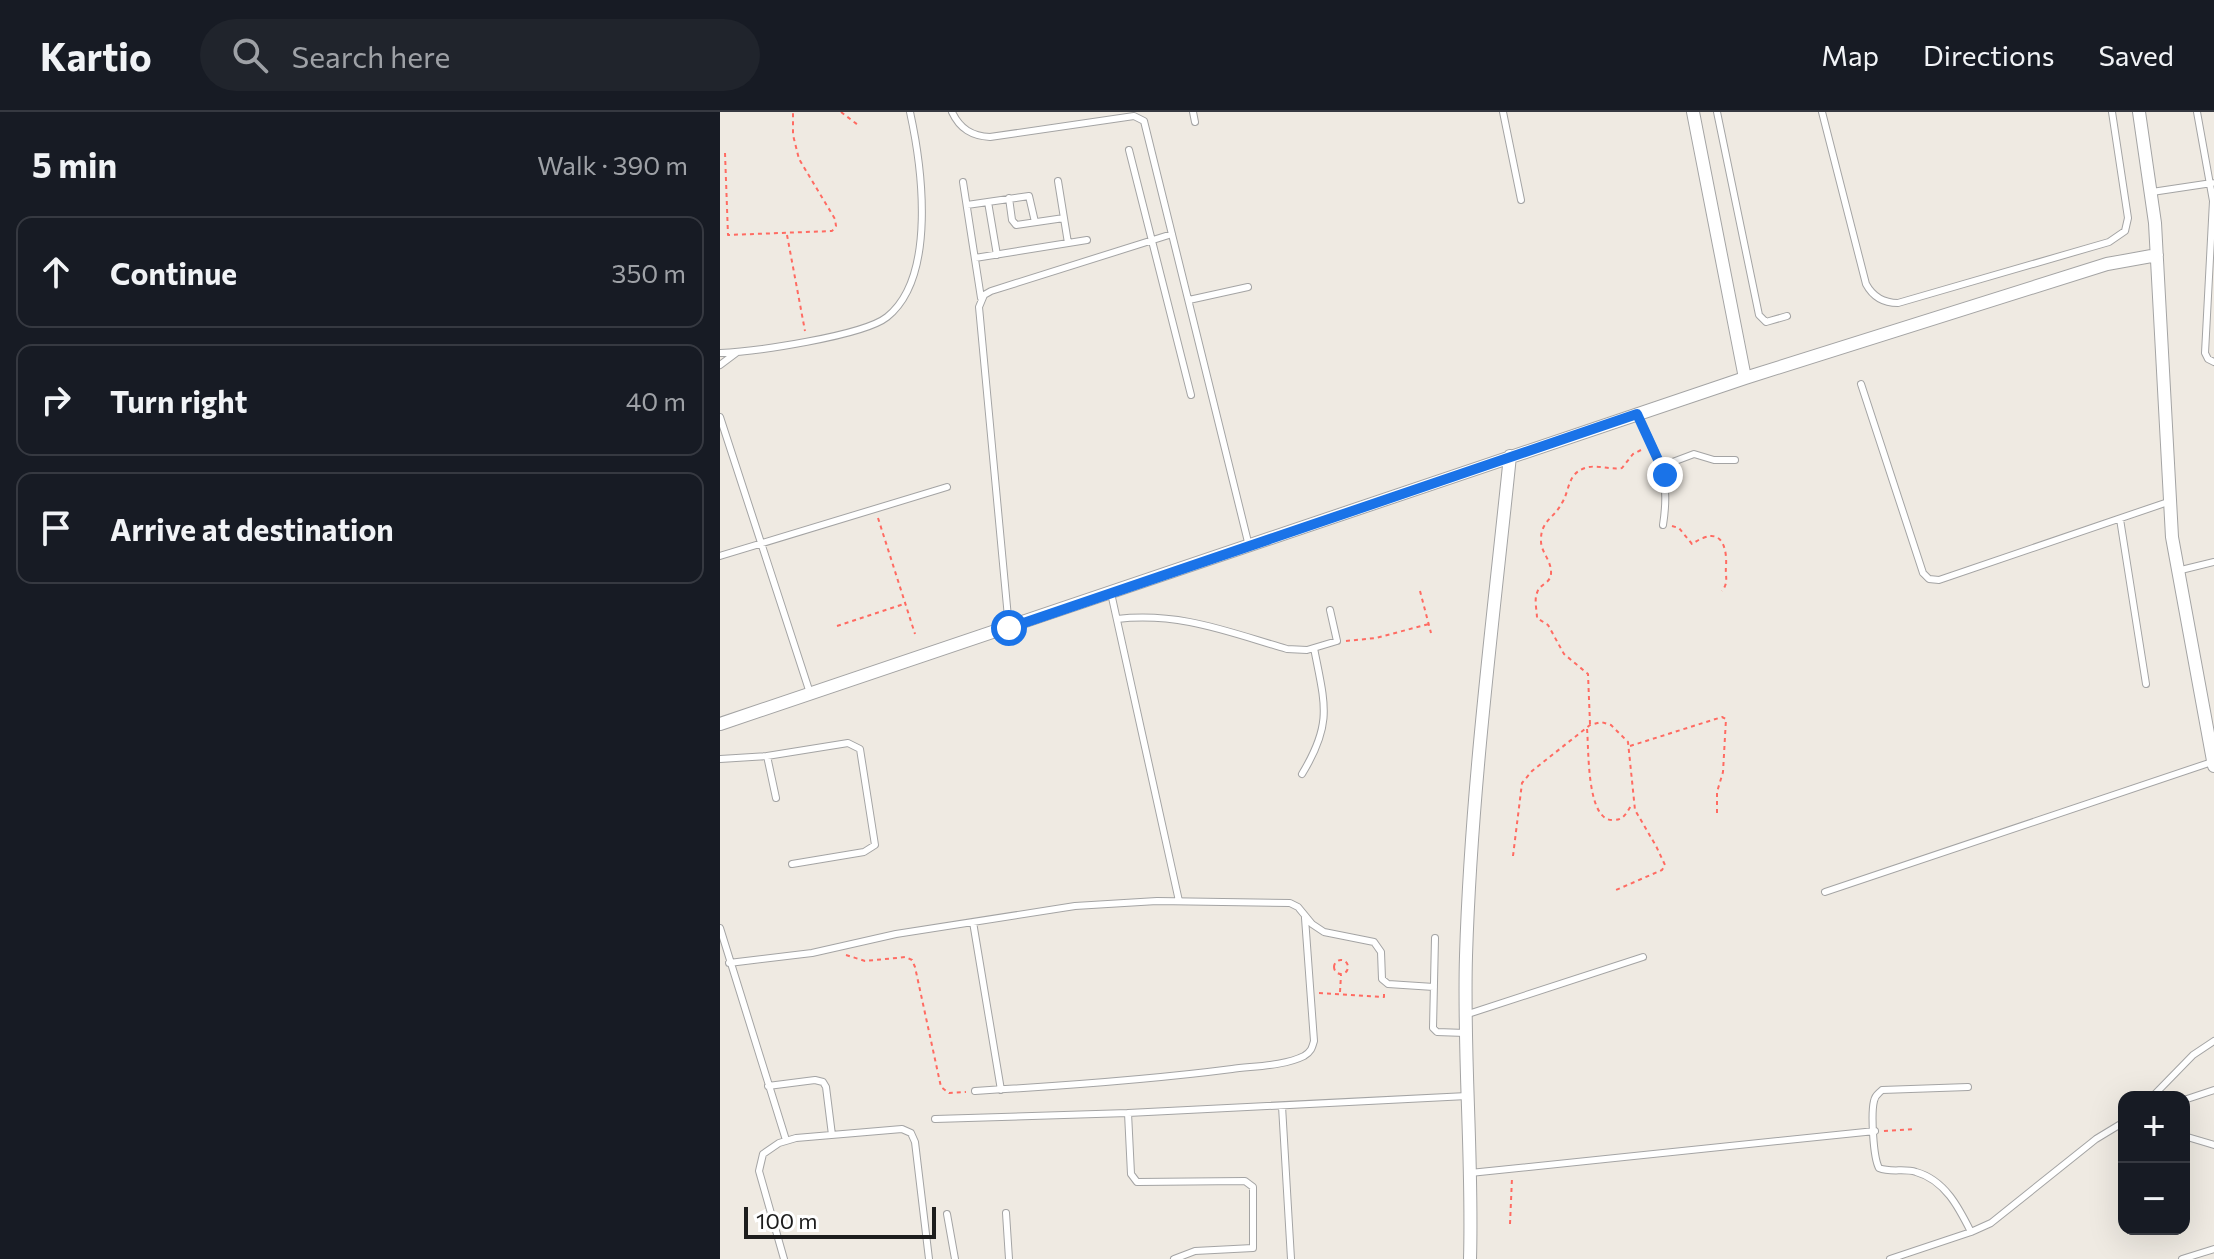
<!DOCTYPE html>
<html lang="en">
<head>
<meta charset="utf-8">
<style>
  :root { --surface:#171b24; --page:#20242c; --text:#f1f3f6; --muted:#9ea1a6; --line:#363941 }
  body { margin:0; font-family:Commissioner,sans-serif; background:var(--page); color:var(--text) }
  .controls { position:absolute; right:24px; bottom:24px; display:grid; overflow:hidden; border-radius:16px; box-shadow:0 8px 32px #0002 }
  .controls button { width:72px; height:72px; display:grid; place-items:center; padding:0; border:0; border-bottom:2px solid var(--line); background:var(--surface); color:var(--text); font:40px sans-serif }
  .scale { position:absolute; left:24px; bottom:20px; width:192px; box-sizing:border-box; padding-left:8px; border:4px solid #1d1d1d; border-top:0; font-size:22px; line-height:28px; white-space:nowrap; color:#1d1d1d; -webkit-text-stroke:6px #fff; paint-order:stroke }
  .stop { position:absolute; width:24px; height:24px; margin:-18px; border:6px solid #1a73e8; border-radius:50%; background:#fff }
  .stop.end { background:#1a73e8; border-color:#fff; box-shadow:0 2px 8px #0008 }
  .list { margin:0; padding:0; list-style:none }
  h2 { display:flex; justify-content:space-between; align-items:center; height:104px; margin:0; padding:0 32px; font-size:34px }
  h2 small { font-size:26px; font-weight:400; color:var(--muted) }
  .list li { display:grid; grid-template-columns:52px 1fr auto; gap:24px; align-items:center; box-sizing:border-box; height:112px; margin:0 16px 16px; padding:0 16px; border:2px solid var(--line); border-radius:16px }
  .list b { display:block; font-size:30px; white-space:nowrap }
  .list em { font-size:26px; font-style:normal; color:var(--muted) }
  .icon { flex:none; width:44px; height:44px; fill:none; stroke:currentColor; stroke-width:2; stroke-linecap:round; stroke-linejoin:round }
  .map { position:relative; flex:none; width:1494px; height:1147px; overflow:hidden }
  header { display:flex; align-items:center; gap:48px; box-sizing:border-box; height:112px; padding:0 40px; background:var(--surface); border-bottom:2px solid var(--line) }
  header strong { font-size:38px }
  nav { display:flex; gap:44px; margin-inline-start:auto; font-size:28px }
  .search { width:560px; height:72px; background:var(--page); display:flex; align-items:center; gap:20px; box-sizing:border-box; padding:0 28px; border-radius:44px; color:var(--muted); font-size:30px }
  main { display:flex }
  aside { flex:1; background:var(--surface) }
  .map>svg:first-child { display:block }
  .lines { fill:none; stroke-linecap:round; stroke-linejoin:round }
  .service-casing { stroke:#a4a4a4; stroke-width:8 }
  .minor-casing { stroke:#a4a4a4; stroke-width:14 }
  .path { stroke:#ff6b62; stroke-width:2; stroke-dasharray:4 4; stroke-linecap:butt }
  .service { stroke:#fff; stroke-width:6 }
  .minor { stroke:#fff; stroke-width:12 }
  .route { stroke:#1a73e8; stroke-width:10 }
</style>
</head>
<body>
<header>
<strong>Kartio</strong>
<div class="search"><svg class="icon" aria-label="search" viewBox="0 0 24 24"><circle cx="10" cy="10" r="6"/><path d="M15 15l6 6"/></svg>Search here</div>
<nav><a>Map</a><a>Directions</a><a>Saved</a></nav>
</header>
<main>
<aside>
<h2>5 min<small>Walk · 390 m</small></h2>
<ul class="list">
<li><svg class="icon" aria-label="ahead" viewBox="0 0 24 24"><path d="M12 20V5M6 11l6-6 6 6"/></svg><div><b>Continue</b></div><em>350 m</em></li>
<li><svg class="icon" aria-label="right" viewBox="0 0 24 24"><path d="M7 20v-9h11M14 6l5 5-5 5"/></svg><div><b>Turn right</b></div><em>40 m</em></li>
<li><svg class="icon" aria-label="arrive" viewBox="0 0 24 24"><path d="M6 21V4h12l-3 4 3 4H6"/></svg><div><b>Arrive at destination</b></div></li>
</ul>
</aside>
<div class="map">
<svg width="1494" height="1147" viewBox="0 0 1494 1147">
  <rect width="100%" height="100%" fill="#efeae2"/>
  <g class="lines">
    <defs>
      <path id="service" d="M232,0C240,17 252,24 270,25L414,4L424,9L529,434
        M473,0L475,10
        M783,0L801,88
        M997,0L1039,203L1046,210L1067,204
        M1102,0L1146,172C1153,185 1163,191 1178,191L1389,130L1405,119L1408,106L1392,0
        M1477,0L1493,89L1485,241L1488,247L1494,250
        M409,38L471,283
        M338,69L348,131
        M243,70L261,186
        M1432,80L1492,71
        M289,86L292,108L296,113L344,106
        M268,90L277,143
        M247,93L309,84L315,110
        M255,146L367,128
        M469,188L528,175
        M0,241C33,240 143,224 167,205C217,165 202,55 190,0
        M0,253L16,241
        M1141,272L1203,461L1209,467L1219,468L1448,390
        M917,302C938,346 951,362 943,413
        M0,305L90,581
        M942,354L974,342L994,348H1015
        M1400,407L1426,572
        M0,444L227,375
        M1457,459L1494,450
        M391,481L459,789
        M397,507C461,500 508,520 567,537L587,538L617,529L610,498
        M289,516L259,195L264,183L271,179L452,122
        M47,644L56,686
        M0,647L47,644L128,631L140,637L155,733L144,740L72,752
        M582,662C613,611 605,593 594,536
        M1105,780L1492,650
        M253,810L281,978
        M0,816L66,1028
        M715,826L713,916L717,920L745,921
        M9,851L92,841L176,822L355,794L437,789L570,791L578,795L592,812L604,820L654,830L661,840L662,867L668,872L714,875
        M745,903L923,845
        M48,974L95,968L103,970L106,975L112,1023
        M1248,975L1162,978C1158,982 1155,983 1154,989C1151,1001 1153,1045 1159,1056C1171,1061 1184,1056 1196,1060C1225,1068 1239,1096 1251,1120
        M255,979C341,974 427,968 512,957C534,954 564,954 584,944C591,940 592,936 594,929L585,806
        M1432,985L1473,943L1494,929
        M1464,988L1494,978
        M562,994L571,1147
        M408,1001L411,1062L417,1070L525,1069L533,1075V1136L475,1139L454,1147
        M215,1007L408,1001L747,984
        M1464,1024L1494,1033
        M750,1061L1155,1019
        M286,1101L289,1147
        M227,1102L235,1147
        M64,1147L39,1059L43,1042L59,1031L76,1026L182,1017L191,1021L195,1030L209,1147
        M1170,1147L1251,1120L1271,1111L1376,1027L1404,1010
        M1462,1147L1494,1137"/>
      <path id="minor" d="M973,0L1025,266
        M1419,0L1435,111L1452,425L1494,654
        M0,612L1025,266L1387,152L1437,143
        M750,1147C753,1046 743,945 746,844C751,679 773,509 790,344"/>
    </defs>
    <use href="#service" class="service-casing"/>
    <use href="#minor" class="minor-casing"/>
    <path class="path" d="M121,0L138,13
      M5,41L8,123L112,119L116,114L115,107L79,47L73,23V0
      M67,123L85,219
      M158,406L195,522
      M952,414L959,416L972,432C976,430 979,427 983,426C1004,417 1007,441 1006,454C1005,465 1009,470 1002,479
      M700,479L711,521
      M117,514L184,492
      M626,529L656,526L709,512
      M870,612L868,562L844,542L828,513L817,506C817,499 814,488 817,481C819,472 830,472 831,462C832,448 820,440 821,427C821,409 835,405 842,391C850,378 847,362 865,356C877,352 889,358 902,356L913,342L923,337
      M867,617C869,636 866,711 894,708C904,708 907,700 912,692
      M910,634L1002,605L1006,607L1003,660L997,680V702
      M793,744L802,671L812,659L870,613L881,610L891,613L908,630L915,698L936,734L945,753L942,758L896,778
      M126,843L145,849L186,845L192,848L195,855L221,975L229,981L246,980
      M614 855a7 7 0 1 1 14 0a7 7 0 1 1-14 0Z
      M620,880L621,863
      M599,881L664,885V880
      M1164,1019L1194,1017
      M790,1112L792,1066"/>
    <use href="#service" class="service"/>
    <use href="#minor" class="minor"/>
  </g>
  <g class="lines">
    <path class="route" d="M289,516L917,302L945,363"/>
  </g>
</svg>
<div class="controls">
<button>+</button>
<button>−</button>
</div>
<div class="scale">100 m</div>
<div class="stop" style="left:289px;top:516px"></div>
<div class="stop end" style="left:945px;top:363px"></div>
</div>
</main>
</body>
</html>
